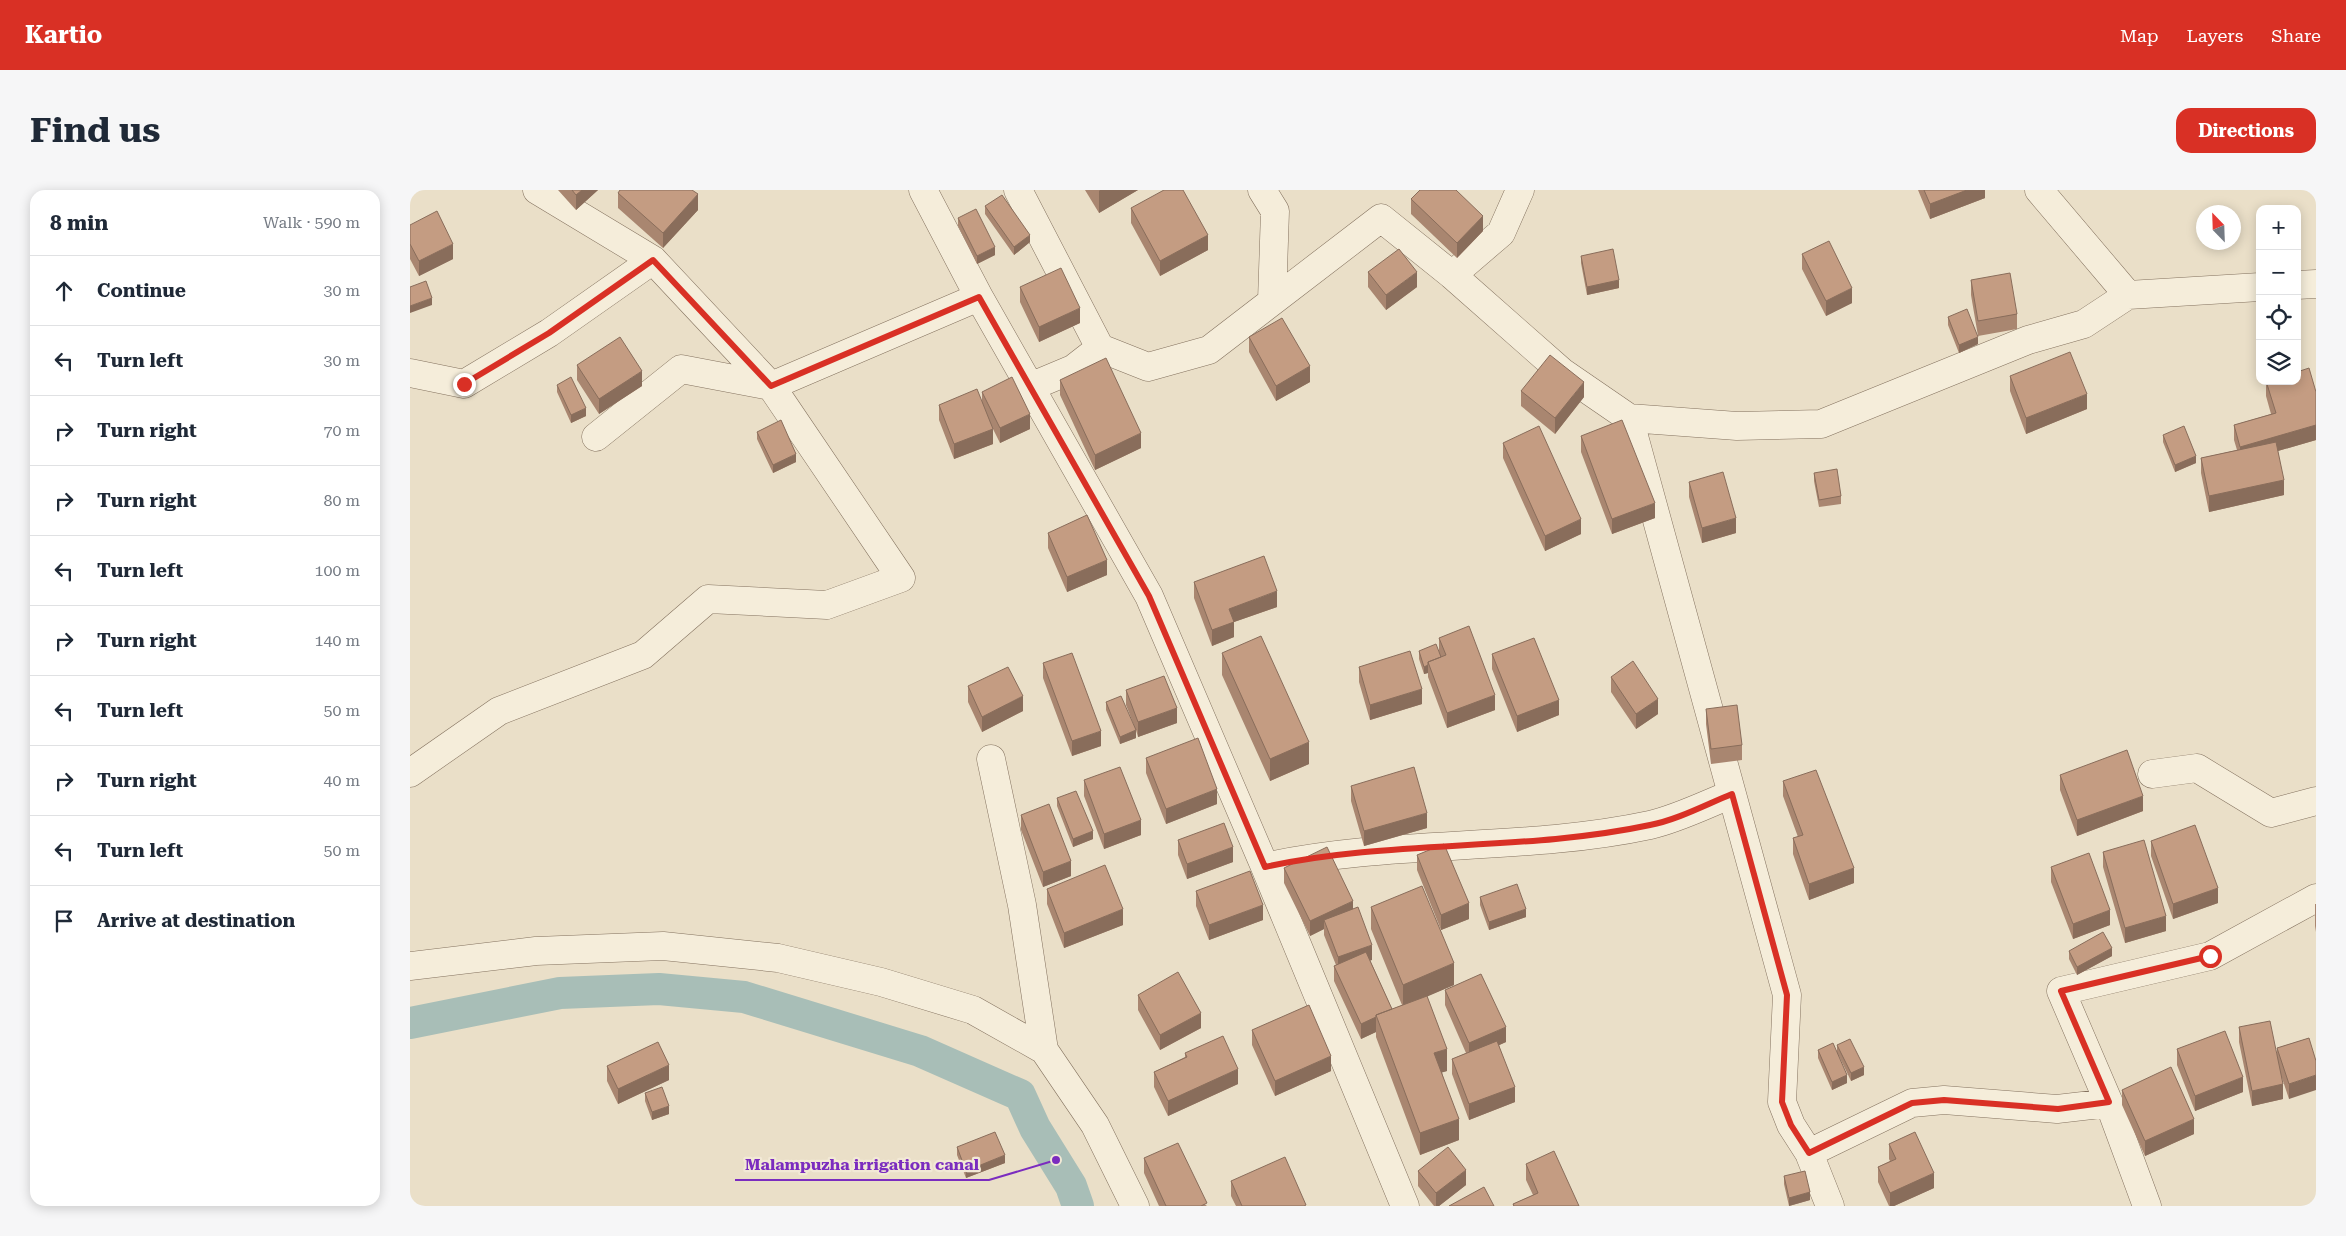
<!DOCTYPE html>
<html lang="en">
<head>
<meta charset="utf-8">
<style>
  :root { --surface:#fff; --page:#f6f6f7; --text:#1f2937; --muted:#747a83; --line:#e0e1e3; --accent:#d93025 }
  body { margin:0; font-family:"Roboto Serif",serif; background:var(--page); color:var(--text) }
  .controls { position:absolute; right:15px; top:15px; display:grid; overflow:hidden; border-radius:10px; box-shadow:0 2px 12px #0003 }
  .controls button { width:45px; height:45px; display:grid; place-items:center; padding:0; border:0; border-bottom:1px solid var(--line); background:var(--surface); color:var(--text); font:25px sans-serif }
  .compass { position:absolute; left:1786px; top:15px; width:45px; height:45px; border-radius:50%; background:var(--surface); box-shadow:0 2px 12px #0003; rotate:337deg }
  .stop { position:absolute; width:15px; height:15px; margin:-11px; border:4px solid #d93025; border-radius:50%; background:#fff }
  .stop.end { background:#d93025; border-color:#fff; box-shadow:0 1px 5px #0008 }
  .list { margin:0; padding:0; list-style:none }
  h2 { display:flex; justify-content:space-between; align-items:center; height:65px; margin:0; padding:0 20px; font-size:21px }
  h2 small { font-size:16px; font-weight:400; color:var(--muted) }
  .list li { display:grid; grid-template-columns:32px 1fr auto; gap:15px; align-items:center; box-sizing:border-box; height:70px; padding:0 20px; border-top:1px solid var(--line) }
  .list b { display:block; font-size:19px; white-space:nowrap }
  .list em { font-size:16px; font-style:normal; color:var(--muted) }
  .icon { flex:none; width:28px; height:28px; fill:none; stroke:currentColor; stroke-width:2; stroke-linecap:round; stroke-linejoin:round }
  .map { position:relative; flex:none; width:1906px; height:1016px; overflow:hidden; border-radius:15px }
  header { display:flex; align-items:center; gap:30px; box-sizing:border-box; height:70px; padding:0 25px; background:var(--accent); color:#fff }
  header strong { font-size:24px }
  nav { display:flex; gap:28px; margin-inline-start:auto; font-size:18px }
  .intro { display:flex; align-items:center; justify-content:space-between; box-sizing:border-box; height:120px; padding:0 30px }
  h1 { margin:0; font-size:35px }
  .button { padding:12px 22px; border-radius:15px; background:var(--accent); color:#fff; font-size:18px; font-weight:700 }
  main { display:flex; gap:30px; padding:0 30px }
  aside { flex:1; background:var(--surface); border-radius:15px; box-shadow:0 2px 12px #0003 }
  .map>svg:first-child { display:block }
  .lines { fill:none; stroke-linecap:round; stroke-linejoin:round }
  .canal { stroke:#a8beb7; stroke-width:32 }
  .minor-casing { stroke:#84725f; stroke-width:29 }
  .minor { stroke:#f5edda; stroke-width:28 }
  .wall { fill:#a98670 }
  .shaded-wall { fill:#896d5b }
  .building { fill:#c49c82; stroke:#896d5b }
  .route { stroke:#d93025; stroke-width:6 }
  .leader { fill:none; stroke:#7b2cbf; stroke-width:2 }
  .callout-dot { fill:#7b2cbf; stroke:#f2e9d6; stroke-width:2 }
  .callout-label { font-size:16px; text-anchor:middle; font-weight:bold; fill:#7b2cbf; stroke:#f2e9d6; stroke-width:4.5; stroke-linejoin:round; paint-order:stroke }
</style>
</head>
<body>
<header>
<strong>Kartio</strong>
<nav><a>Map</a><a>Layers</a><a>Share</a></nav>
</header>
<div class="intro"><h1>Find us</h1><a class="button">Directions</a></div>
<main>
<aside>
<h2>8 min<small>Walk · 590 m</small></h2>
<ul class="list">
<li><svg class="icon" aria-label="ahead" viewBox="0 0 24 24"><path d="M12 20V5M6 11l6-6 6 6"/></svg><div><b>Continue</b></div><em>30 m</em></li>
<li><svg class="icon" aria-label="left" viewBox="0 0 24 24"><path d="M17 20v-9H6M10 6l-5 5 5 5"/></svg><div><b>Turn left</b></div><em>30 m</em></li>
<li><svg class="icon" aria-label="right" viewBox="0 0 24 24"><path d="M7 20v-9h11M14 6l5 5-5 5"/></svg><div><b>Turn right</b></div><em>70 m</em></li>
<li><svg class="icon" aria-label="right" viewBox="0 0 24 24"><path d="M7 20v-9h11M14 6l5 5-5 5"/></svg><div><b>Turn right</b></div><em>80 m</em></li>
<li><svg class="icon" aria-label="left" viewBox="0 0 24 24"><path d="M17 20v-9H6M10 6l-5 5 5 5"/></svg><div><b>Turn left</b></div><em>100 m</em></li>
<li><svg class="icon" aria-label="right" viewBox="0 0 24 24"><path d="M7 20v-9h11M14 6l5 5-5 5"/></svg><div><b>Turn right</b></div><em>140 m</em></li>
<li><svg class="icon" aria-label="left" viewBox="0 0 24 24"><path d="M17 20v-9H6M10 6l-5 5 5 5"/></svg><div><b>Turn left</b></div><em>50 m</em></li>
<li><svg class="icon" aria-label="right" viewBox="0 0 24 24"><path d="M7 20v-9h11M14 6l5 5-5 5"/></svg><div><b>Turn right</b></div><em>40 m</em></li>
<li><svg class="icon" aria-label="left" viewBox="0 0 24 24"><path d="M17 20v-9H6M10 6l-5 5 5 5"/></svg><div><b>Turn left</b></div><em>50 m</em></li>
<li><svg class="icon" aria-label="arrive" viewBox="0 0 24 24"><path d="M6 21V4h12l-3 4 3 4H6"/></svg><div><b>Arrive at destination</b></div></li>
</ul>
</aside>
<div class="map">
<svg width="1906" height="1016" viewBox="0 0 1906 1016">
  <rect width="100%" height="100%" fill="#eadfc8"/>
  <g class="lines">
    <path class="canal" d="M0,833L150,803L249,799L334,807L510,861L610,905L625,938L661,996L668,1016"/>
    <defs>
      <path id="minor" d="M127,0L243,70L361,196
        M513,0L569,107
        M608,0L690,158L738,177L799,160L971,28L1042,85L1091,43L1110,0
        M852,0L865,21L862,111
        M1629,0L1718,105
        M1042,85L1152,182L1219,228L1327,236L1411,234L1618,150L1674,134L1718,105L1850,97
        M1887,95L1906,94
        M0,183L54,194L139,143L243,70
        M620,197L663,179L690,158
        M1219,228L1377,805L1372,912L1381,935L1399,963
        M186,247L271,179L361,196
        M581,569L612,715L634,860
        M0,583L89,521L233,465L298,409L417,415L491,388L361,196L569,107L739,406L855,677L995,1016
        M1742,584L1787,578L1861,623L1906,611
        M855,677C981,649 1114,662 1240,635C1267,629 1297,614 1322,604
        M0,776L126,761L253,756L368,768L471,792L563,820L634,860L685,935L725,1016
        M1420,1016L1399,963L1502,913L1534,910L1647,919L1699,913
        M1737,1016L1699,913L1651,801L1800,766L1906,708"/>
    </defs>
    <use href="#minor" class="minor-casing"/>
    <use href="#minor" class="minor"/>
  </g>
  <path class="wall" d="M148,0H188L166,20Z
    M675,0H728L689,23Z
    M1508,0H1575V8L1520,29Z
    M208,3L288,20L253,58L208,18Z
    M1001,9L1073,41L1047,68L1001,24Z
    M575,16L620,52L604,65L575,24Z
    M721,18L798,60L750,86L721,33Z
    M548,28L585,65L567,74L548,36Z
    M0,35L43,69L9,86L0,69Z
    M1392,64L1442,113L1416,126L1392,79Z
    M1171,66L1209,98L1177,105L1171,73Z
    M958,82L1007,97L976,120L958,97Z
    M1561,90L1607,124V139L1568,146L1561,105Z
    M610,97L670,133L629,152L610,112Z
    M1538,127L1568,154L1549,163L1538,135Z
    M839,147L900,192L866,211L839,162Z
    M167,175L232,196L189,224L167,190Z
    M1600,186L1677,219L1616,244L1600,201Z
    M650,190L731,258L685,280L650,205Z
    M1856,191L1906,202V250L1868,261L1874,305L1799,322L1791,283V268L1827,260L1824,250V235L1861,224L1856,206Z
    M147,195L176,226L161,233L147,202Z
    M1111,201L1174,207L1145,244L1111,216Z
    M572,202L620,239L590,253L580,233L583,254L544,269L529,230V215L572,213Z
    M347,242L386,272L363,283L347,249Z
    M1753,245L1786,273L1765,282L1753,252Z
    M1171,246L1245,328L1202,344L1171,262Z
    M1093,253L1171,344L1135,361L1093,268Z
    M1404,283L1431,306V314L1409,317L1404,291Z
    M1279,292L1326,343L1292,353L1279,307Z
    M638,343L697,385L657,402L638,358Z
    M784,392L867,417L824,432V447L802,456L784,408Z
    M1029,448L1085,520L1037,538L1018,487V483L1014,484L1009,469V461L1029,462Z
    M812,463L899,574L860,591L812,485Z
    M1082,464L1149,525L1107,542L1082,479Z
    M633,473L691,556L662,566L633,488Z
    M949,477L1012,514L960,530L949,492Z
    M1201,487L1248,524L1226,539L1201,502Z
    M558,496L613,521L572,542L558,512Z
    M716,500L767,533L728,547L726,540V548L710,554L696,520V512L725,538L716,515Z
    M1296,519L1332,555V570L1301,574L1296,534Z
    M736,568L807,614L756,634L736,583Z
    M1650,585L1733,621L1667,646L1650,600Z
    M674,590L731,645L694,659L674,606Z
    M1373,591L1444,693L1399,710L1383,664V648L1388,647L1373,606Z
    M941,596L1017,638L954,656L941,611Z
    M647,608L683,649L663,657L647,616Z
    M611,625L661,686L633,697L611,640Z
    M768,650L823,672L777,689L768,665Z
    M1741,651L1808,713L1763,729L1741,666Z
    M1693,662L1756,741L1715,753L1693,677Z
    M1007,665L1059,729L1031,740L1007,680Z
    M1641,677L1700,735L1663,749L1641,692Z
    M874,678L943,719L962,770H960L982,819L992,815L961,739V717L1044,795L1017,806L1037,881L1032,882L1049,950L1010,965L966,847V842L951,849L924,791V776L926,775L914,745V739L900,746L874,693Z
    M637,699L713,735L654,758L637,714Z
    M786,701L853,730L799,750L786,716Z
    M1070,707L1116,727L1079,740L1070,715Z
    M1905,714H1906V742L1905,736Z
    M1659,761L1702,766L1667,785L1659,769Z
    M1035,800L1096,852L1089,855L1105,912L1059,930L1042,884V869L1056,863L1035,815Z
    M728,805L791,838L750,860L728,820Z
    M1829,837L1867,865V858L1899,848L1879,909L1872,888L1873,909L1842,916L1829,852Z
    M842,840L921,881L865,906L842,855Z
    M1427,855L1454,885L1441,891L1428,864L1437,893L1422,900L1408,868V860L1427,862Z
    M1767,859L1833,902L1785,921L1767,875Z
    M775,863L828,894L758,926L744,897V882L775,867Z
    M197,876L259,890L208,914L197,891Z
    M1712,900L1784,944L1735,966L1712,915Z
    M235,903L259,924L242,930L235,911Z
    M1479,954L1524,998L1484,1016H1479L1468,992V977L1480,971L1479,969Z
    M547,957L595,973L556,988L547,965Z
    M734,968L797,1016H749L734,983Z
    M1116,974L1169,1016H1103V1014L1123,1005L1116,990Z
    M1008,981L1056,995L1029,1016H1024L1008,996Z
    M1374,986L1400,1010L1379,1016L1374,994Z
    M821,991L896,1016H826L821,1006Z"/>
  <path class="shaded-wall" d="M172,0H188L166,20V5Z
    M690,0H728L689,23V1Z
    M1557,0H1575V8L1520,29V14Z
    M288,4V20L253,58V43Z
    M1073,26V41L1047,68V53Z
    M620,45V52L604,65V57Z
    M798,45V60L750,86V71Z
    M43,54V69L9,86V71Z
    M585,57V65L567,74V66Z
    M1007,82V97L976,120V105Z
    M1209,90V98L1177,105V97Z
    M1442,98V113L1416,126V111Z
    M22,108V115L0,123V116Z
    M670,118V133L629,152V137Z
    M1568,147V154L1549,163V155Z
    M900,176V192L866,211V196Z
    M232,181V196L189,224V209Z
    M1174,192V207L1145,244V228Z
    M1677,204V219L1616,244V228Z
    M176,218V226L161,233V225Z
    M620,224V239L590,253V238Z
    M1906,235V250L1830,272V257Z
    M583,239V254L544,269V254Z
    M731,243V258L685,280V265Z
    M386,264V272L363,283V275Z
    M1786,266V273L1765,282V275Z
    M1874,290V305L1799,322V306Z
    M1245,313V328L1202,344V329Z
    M1326,328V343L1292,353V338Z
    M1171,329V344L1135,361V346Z
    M697,370V385L657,402V387Z
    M867,401V417L824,432V447L802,456V440L819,419Z
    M1018,475V483L1014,484V477Z
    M1012,499V514L960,530V515Z
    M1085,505V520L1037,538V523Z
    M613,506V521L572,542V527Z
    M1248,509V524L1226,539V524Z
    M1149,510V525L1107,542V526Z
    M767,518V533L728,547V532Z
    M726,540V548L710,554V547Z
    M691,541V556L662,566V551Z
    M899,552V574L860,591V569Z
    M807,599V614L756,634V619Z
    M1733,606V621L1667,646V630Z
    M1017,623V638L954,656V641Z
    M731,630V645L694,659V644Z
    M683,641V649L663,657V649Z
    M823,657V672L777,689V674Z
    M661,671V686L633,697V682Z
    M1444,678V693L1399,710V694Z
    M1808,698V713L1763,729V714Z
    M943,711V726L914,730V739L900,746V731Z
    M1059,713V729L1031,740V725Z
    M853,715V730L799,750V735Z
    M713,719V735L654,758V743Z
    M1116,719V727L1079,740V732Z
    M1700,720V735L1663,749V734Z
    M1756,726V741L1715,753V738Z
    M962,755V770L928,782V767Z
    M1702,758V766L1667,785V777Z
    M1044,773V795L993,817V795Z
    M791,823V838L750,860V845Z
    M966,827V842L951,849V834Z
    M1096,837V852L1059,869V853Z
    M1037,859V881L1024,885V863Z
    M921,866V881L865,906V891Z
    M259,875V890L208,914V899Z
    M1454,877V885L1441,891V883Z
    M828,879V894L758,926V911Z
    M1437,885V893L1422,900V892Z
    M1906,885V900L1879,909V894Z
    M1833,887V902L1785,921V906Z
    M1873,894V909L1842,916V901Z
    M1105,897V912L1059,930V914Z
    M259,916V924L242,930V922Z
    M1049,929V950L1010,965V943Z
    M1784,929V944L1735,966V951Z
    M595,965V973L556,988V981Z
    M1056,980V995L1029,1016H1026V1003Z
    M1524,983V998L1484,1016H1480V1003Z
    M1400,1002V1010L1379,1016V1008Z"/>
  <path class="building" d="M162,0H172L166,5Z
    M210,0H282L288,4L253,43L208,3Z
    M754,0H773L798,45L750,71L721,18Z
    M1010,0H1046L1073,26L1047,53L1001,9Z
    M1514,0H1557L1520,14Z
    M592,5L620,45L604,57L575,16Z
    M566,19L585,57L567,66L548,28Z
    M27,21L43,54L9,71L0,54V35Z
    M1419,51L1442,98L1416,111L1392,64Z
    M989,59L1007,82L976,105L958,82Z
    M1203,59L1209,90L1177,97L1171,66Z
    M651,78L670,118L629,137L610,97Z
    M1600,83L1607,124L1568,131L1561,90Z
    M16,91L22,108L0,116V97Z
    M1557,119L1568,147L1549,155L1538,127Z
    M872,128L900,176L866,196L839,147Z
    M210,147L232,181L189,209L167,175Z
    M1660,162L1677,204L1616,228L1600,186Z
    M1140,165L1174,192L1145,228L1111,201Z
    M696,168L731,243L685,265L650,190Z
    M1899,178L1906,202V235L1830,257L1824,235L1866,223L1856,191H1887V182Z
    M161,187L176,218L161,225L147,195Z
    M602,187L620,224L590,238L572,202Z
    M567,199L583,239L544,254L529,215Z
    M371,230L386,264L363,275L347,242Z
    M1212,230L1245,313L1202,329L1171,246Z
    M1129,236L1171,329L1135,346L1093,253Z
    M1774,236L1786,266L1765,275L1753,245Z
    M1866,252L1874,290L1799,306L1791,268Z
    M1427,279L1431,306L1409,310L1404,283Z
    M1313,282L1326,328L1292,338L1279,292Z
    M677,325L697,370L657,387L638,343Z
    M854,366L867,401L819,419L824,432L802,440L784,392Z
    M1059,436L1085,505L1037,523L1018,472L1036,465L1029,448Z
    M851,446L899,552L860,569L812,463Z
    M1124,448L1149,510L1107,526L1082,464Z
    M1026,454L1031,467L1018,472V475L1014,477L1009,461Z
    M1000,461L1012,499L960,515L949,477Z
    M662,463L691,541L662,551L633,473Z
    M1223,471L1248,509L1226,524L1201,487Z
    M598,477L613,506L572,527L558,496Z
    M754,486L767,518L728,532L716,500Z
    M711,506L726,540L710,547L696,512Z
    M1327,515L1332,555L1301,559L1296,519Z
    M788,548L807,599L756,619L736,568Z
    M1717,560L1733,606L1667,630L1650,585Z
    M710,577L731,630L694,644L674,590Z
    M1004,577L1017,623L954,641L941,596Z
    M1406,580L1444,678L1399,694L1383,648L1393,645L1373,591Z
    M666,601L683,641L663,649L647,608Z
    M639,614L661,671L633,682L611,625Z
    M814,633L823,657L777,674L768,650Z
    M1785,635L1808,698L1763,714L1741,651Z
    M1734,650L1756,726L1715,738L1693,662Z
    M1034,654L1059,713L1031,725L1007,665Z
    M917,657L943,711L900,731L874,678Z
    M1679,663L1700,720L1663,734L1641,677Z
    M695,675L713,719L654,743L637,699Z
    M840,681L853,715L799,735L786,701Z
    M1107,694L1116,719L1079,732L1070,707Z
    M1012,696L1044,773L993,795L961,717Z
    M948,717L962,755L928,767L914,730Z
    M1693,742L1702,758L1667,777L1659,761Z
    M956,762L982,819L966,825V827L951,834L924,776Z
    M768,782L791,823L750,845L728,805Z
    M1071,784L1096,837L1059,853L1035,800Z
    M1017,806L1037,859L1024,863L1049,929L1010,943L966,825Z
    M899,815L921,866L865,891L842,840Z
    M1860,831L1873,894L1842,901L1829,837Z
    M1815,841L1833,887L1785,906L1767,859Z
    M813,846L828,879L758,911L744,882L777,867L775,863Z
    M1899,848L1906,871V885L1879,894L1867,858Z
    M1440,849L1454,877L1441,883L1427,855Z
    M1087,851L1105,897L1059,914L1042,869Z
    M248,852L259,875L208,899L197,876Z
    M1423,853L1437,885L1422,892L1408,860Z
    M1761,877L1784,929L1735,951L1712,900Z
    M252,897L259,916L242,922L235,903Z
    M585,942L595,965L556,981L547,957Z
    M1505,942L1524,983L1480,1003L1468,977L1486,969L1479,954Z
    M768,953L797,1013L791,1016H756L734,968Z
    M1038,957L1056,980L1026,1003L1008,981Z
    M1144,961L1169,1016H1104L1103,1014L1128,1003L1116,974Z
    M875,967L896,1015L894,1016H832L821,991Z
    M1395,981L1400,1002L1379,1008L1374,986Z
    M1074,997L1084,1016H1039Z"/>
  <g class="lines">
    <path class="route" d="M54,194L139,143L243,70L361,196L569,107L739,406L855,677C982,649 1114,662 1240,635C1267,630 1297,614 1322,604L1377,805L1372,912L1381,935L1399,963L1502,913L1534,910L1648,919L1699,912L1651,801L1800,766"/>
  </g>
  <path class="leader" d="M646 970L579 990H325"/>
  <circle class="callout-dot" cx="646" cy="970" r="5"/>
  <g class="callout-label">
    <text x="452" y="980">Malampuzha irrigation canal</text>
  </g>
</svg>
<div class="controls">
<button>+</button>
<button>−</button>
<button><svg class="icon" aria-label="locate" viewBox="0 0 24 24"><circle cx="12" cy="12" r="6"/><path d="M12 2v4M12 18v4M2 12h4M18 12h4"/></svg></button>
<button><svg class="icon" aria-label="layers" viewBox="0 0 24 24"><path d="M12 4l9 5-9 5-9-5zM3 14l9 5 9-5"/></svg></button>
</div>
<svg class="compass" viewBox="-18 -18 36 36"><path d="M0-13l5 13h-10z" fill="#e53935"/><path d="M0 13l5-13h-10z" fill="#747a83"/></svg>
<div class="stop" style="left:1800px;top:766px"></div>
<div class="stop end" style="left:54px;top:194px"></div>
</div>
</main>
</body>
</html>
